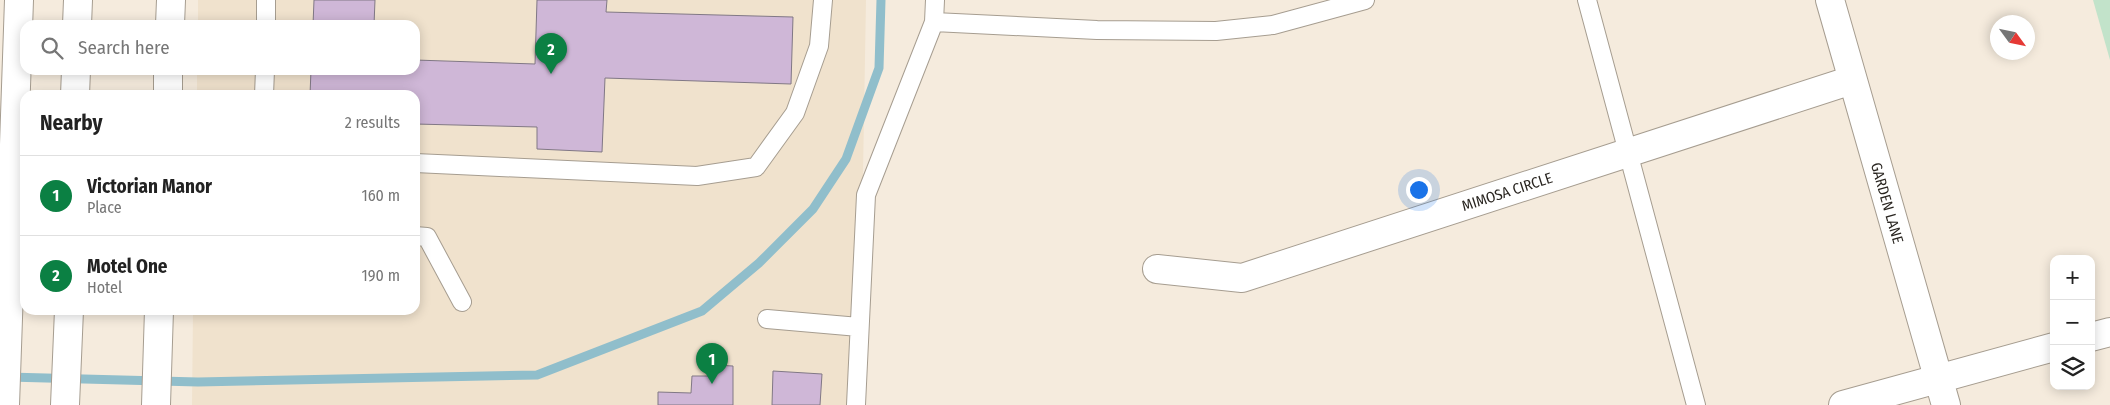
<!DOCTYPE html>
<html lang="en">
<head>
<meta charset="utf-8">
<style>
  :root { --surface:#fff; --page:#f2f2f2; --text:#222; --muted:#767676; --line:#e0e0e0; --accent:#0b8043 }
  body { margin:0; font-family:"Fira Sans Condensed",sans-serif; background:var(--page); color:var(--text) }
  .controls { position:absolute; right:15px; bottom:15px; display:grid; overflow:hidden; border-radius:10px; box-shadow:0 2px 12px #0003 }
  .controls button { width:45px; height:45px; display:grid; place-items:center; padding:0; border:0; border-bottom:1px solid var(--line); background:var(--surface); color:var(--text); font:25px sans-serif }
  .compass { position:absolute; left:1990px; top:15px; width:45px; height:45px; border-radius:50%; background:var(--surface); box-shadow:0 2px 12px #0003; rotate:123deg }
  .you { position:absolute; left:1418px; top:189px; width:18px; height:18px; margin:-12px; border:4px solid #fff; border-radius:50%; background:#1a73e8; box-shadow:0 0 0 8px #1a73e833 }
  .badge { display:grid; place-items:center; width:32px; height:32px; border-radius:50%; background:var(--accent); color:#fff; font-size:16px; font-weight:700 }
  .pin { position:absolute; translate:-50% -41px; filter:drop-shadow(0 1px 2px #0008) }
  .pin::after { content:''; position:absolute; top:26px; width:18px; height:15px; background:inherit; clip-path:polygon(0 0,100% 0,50% 100%) }
  .list { margin:0; padding:0; list-style:none }
  h2 { display:flex; justify-content:space-between; align-items:center; height:65px; margin:0; padding:0 20px; font-size:21px }
  h2 small { font-size:16px; font-weight:400; color:var(--muted) }
  .list li { display:grid; grid-template-columns:32px 1fr auto; gap:15px; align-items:center; box-sizing:border-box; height:80px; padding:0 20px; border-top:1px solid var(--line) }
  .list b { display:block; font-size:19px; white-space:nowrap }
  .list p { margin:0; font-size:16px; white-space:nowrap; color:var(--muted) }
  .list em { font-size:16px; font-style:normal; color:var(--muted) }
  .icon { flex:none; width:28px; height:28px; fill:none; stroke:currentColor; stroke-width:2; stroke-linecap:round; stroke-linejoin:round }
  .map { position:relative; flex:none; width:2110px; height:405px; overflow:hidden }
  .search { position:absolute; background:var(--surface); box-shadow:0 2px 12px #0003; left:20px; top:20px; width:400px; height:55px; display:flex; align-items:center; gap:12px; box-sizing:border-box; padding:0 18px; border-radius:15px; color:var(--muted); font-size:19px }
  .panel { position:absolute; background:var(--surface); box-shadow:0 2px 12px #0003; left:20px; top:90px; width:400px; height:225px; border-radius:15px }
  .map>svg:first-child { display:block }
  .built { fill:#f0e2cd }
  .green { fill:#c2e3ca }
  .lines { fill:none; stroke-linecap:round; stroke-linejoin:round }
  .stream { stroke:#90becb; stroke-width:9 }
  .building { fill:#cfb7d7; stroke:#817885 }
  .lane-casing { stroke:#a69d90; stroke-width:20 }
  .street-casing { stroke:#a69d90; stroke-width:30 }
  .secondary-casing { stroke:#a69d90; stroke-width:30 }
  .primary-casing { stroke:#a69d90; stroke-width:30 }
  .lane { stroke:#fff; stroke-width:18 }
  .street { stroke:#fff; stroke-width:28 }
  .secondary { stroke:#fff; stroke-width:28 }
  .primary { stroke:#fff; stroke-width:28 }
  .labels { text-anchor:middle; stroke-width:4.5; stroke-linejoin:round; paint-order:stroke }
  .street-label { font-size:15px; fill:#292520; stroke:#fff }
</style>
</head>
<body>
<div class="map">
<svg width="2110" height="405" viewBox="0 0 2110 405">
  <rect width="100%" height="100%" fill="#f5ebdd"/>
  <path class="built" d="M198,0H866L859,405H192L193,310H415V95H197V70H415V25H198Z"/>
  <path class="green" d="M2093,0H2110V60Z"/>
  <g class="lines">
    <path class="stream" d="M8,377L198,382L537,375L702,311L759,263L813,209L846,159L879,68L881,0"/>
  </g>
  <path class="building" d="M314,0H375L374,25H313Z
    M537,0H607L606,12L793,17L791,84L605,78L602,152L537,149V127L415,124V95H310L311,70H415V60L535,64Z
    M713,365L733,366V405H658V392L691,393L692,376H712Z
    M773,371L822,374L820,405H772Z"/>
  <g class="lines">
    <defs>
      <path id="lane" d="M1587,0L1696,405
        M934,22L935,0
        M266,25V0
        M264,95L265,70
        M415,163L697,176L756,167L795,113L819,46L823,0
        M415,236L427,237L462,302
        M767,319L859,327
        M856,405L866,195L934,22L1097,30L1216,31L1273,25L1365,0"/>
      <path id="street" d="M1830,0L1946,405
        M1157,269L1242,278L1852,80"/>
      <path id="secondary" d="M170,25L171,0
        M168,95V70
        M156,405L159,310"/>
      <path id="primary" d="M77,25L78,0
        M75,95L76,70
        M2091,337L2110,332
        M5,405L19,0
        M65,405L69,310
        M1843,405L2054,347"/>
    </defs>
    <use href="#lane" class="lane-casing"/>
    <use href="#street" class="street-casing"/>
    <use href="#secondary" class="secondary-casing"/>
    <use href="#primary" class="primary-casing"/>
    <use href="#lane" class="lane"/>
    <use href="#street" class="street"/>
    <use href="#secondary" class="secondary"/>
    <use href="#primary" class="primary"/>
  </g>
  <g class="labels">
    <g class="street-label">
      <text transform="translate(1507 192) rotate(-18)" y="5">MIMOSA CIRCLE</text>
      <text transform="translate(1887 203) rotate(74)" y="5">GARDEN LANE</text>
    </g>
  </g>
</svg>
<div class="controls">
<button>+</button>
<button>−</button>
<button><svg class="icon" aria-label="layers" viewBox="0 0 24 24"><path d="M12 4l9 5-9 5-9-5zM3 14l9 5 9-5"/></svg></button>
</div>
<svg class="compass" viewBox="-18 -18 36 36"><path d="M0-13l5 13h-10z" fill="#e53935"/><path d="M0 13l5-13h-10z" fill="#767676"/></svg>
<div class="you"></div>
<div class="pin badge" style="left:712px;top:384px">1</div>
<div class="pin badge" style="left:551px;top:74px">2</div>
<div class="search"><svg class="icon" aria-label="search" viewBox="0 0 24 24"><circle cx="10" cy="10" r="6"/><path d="M15 15l6 6"/></svg>Search here</div>
<section class="panel">
<h2>Nearby<small>2 results</small></h2>
<ul class="list">
<li><span class="badge">1</span><div><b>Victorian Manor</b><p>Place</p></div><em>160 m</em></li>
<li><span class="badge">2</span><div><b>Motel One</b><p>Hotel</p></div><em>190 m</em></li>
</ul>
</section>
</div>
</body>
</html>
